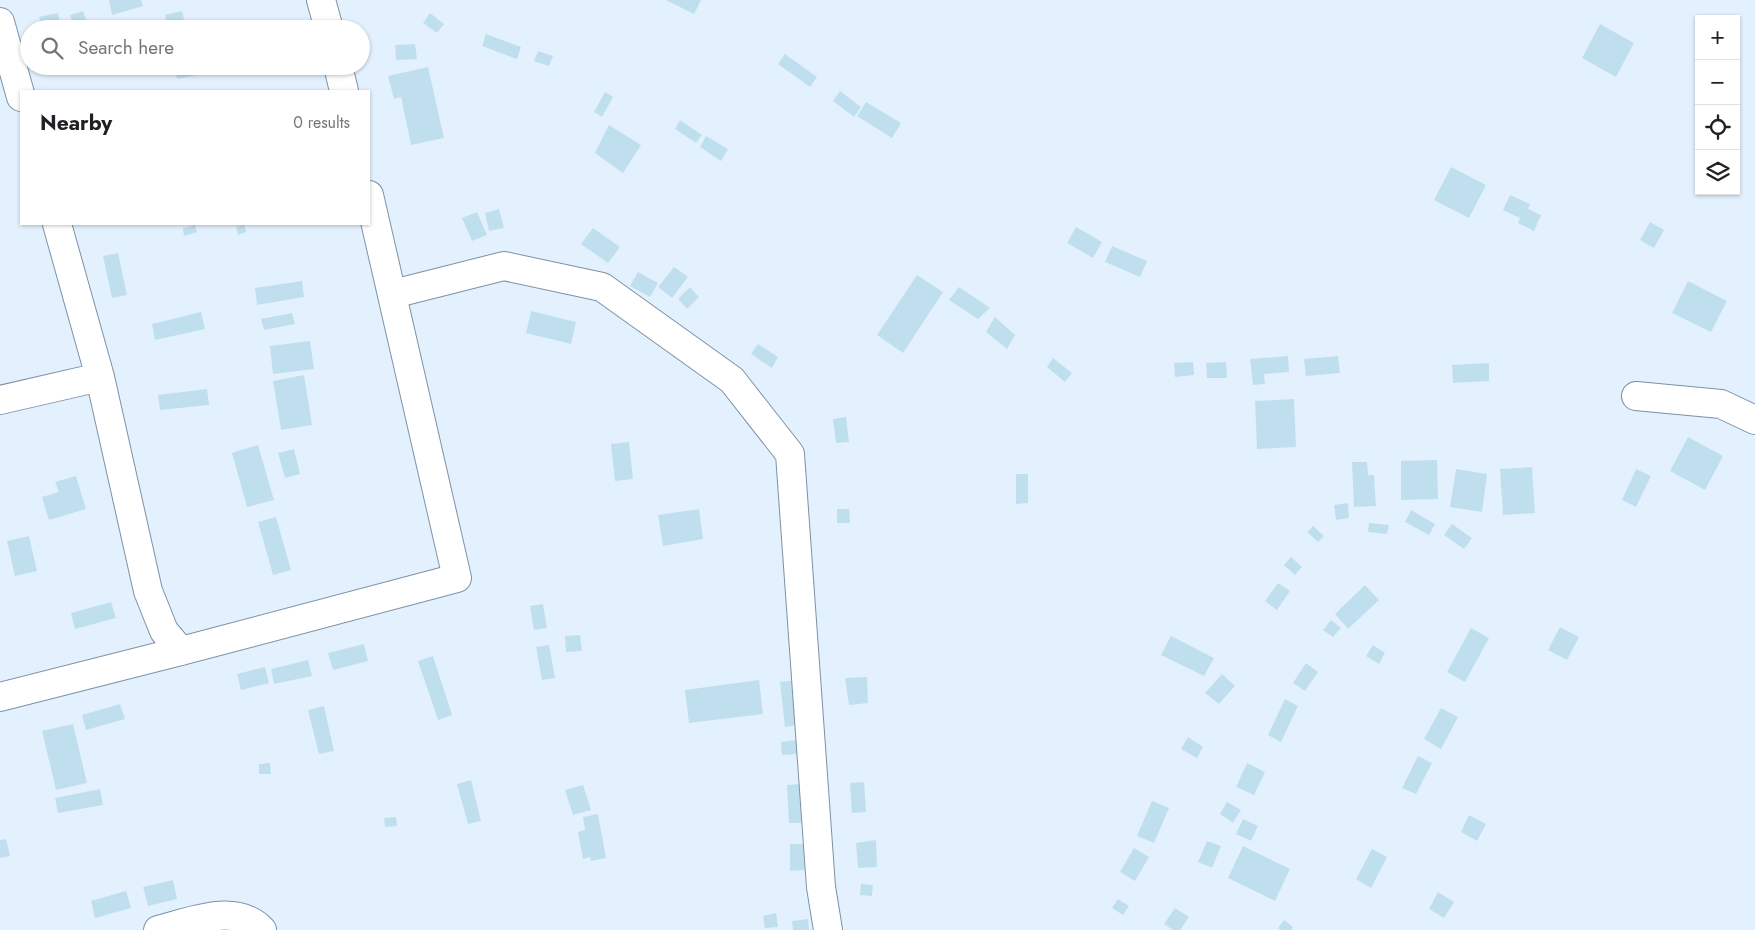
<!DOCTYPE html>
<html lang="en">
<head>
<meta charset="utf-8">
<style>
  :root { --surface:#fff; --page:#f2f2f2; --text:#202124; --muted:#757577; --line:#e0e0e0 }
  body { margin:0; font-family:Jost,sans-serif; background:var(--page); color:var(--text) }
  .controls { position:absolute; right:15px; top:15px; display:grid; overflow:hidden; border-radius:0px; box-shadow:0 1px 4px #0004 }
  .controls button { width:45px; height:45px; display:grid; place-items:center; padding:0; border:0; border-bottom:1px solid var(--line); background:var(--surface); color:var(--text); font:25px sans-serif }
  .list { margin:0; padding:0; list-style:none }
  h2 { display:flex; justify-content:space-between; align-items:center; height:65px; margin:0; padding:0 20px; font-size:21px }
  h2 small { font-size:16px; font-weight:400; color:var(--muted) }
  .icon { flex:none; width:28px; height:28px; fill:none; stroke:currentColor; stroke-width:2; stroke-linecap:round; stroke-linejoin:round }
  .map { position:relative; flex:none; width:1755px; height:930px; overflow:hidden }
  .search { position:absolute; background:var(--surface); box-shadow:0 1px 4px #0004; left:20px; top:20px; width:350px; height:55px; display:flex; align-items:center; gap:12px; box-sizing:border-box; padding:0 18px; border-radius:28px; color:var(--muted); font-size:19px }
  .panel { position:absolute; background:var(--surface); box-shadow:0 1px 4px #0004; left:20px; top:90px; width:350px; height:135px; border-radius:0px }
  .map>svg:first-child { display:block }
  .building { fill:#c0dfee }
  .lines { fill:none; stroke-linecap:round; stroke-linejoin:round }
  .minor-casing { stroke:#7d91a6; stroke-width:30 }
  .minor { stroke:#fff; stroke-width:28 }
</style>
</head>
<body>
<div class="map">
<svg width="1755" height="930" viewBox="0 0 1755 930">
  <rect width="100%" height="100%" fill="#e3f1fe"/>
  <path class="building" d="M109,0H141L143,6L112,15Z
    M666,0H701L694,14Z
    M83,11L87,22L74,26L70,15Z
    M182,11L186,29H168L165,15Z
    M58,13L61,27L42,29L39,17Z
    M430,13L444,24L437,33L423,23Z
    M142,23L144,29H126V28Z
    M1600,24L1634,43L1616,77L1582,58Z
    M486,34L521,47L517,59L482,46Z
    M415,44L417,59L396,60L395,45Z
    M538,51L553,56L549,66L534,61Z
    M785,54L817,77L810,87L778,64Z
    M45,66H58L59,72L46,74Z
    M175,66H195L197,75L177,79Z
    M428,67L444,138L411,145L401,97L394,99L388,76Z
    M840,91L861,107L854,117L833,101Z
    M605,92L613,97L602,117L594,112Z
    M866,102L901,123L892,138L857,116Z
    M680,120L702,135L696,143L675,129Z
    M609,125L641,145L623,173L595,153Z
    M706,136L728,149L721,161L700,147Z
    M1451,167L1486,185L1469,218L1434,200Z
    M1510,195L1530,204L1528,209L1541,215L1534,231L1518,223L1520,218L1503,210Z
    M499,209L504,228L489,231L485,213Z
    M477,212L487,235L472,241L462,218Z
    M1650,222L1664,230L1654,248L1640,240Z
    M244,224L246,232L238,235L236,227Z
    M195,225L197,232L184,236L183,228Z
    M1076,227L1102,242L1093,258L1067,243Z
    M593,228L620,247L608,263L581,244Z
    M1112,246L1147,261L1140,277L1105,262Z
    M118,253L127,295L112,298L103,256Z
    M674,267L688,277L672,298L658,287Z
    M638,272L658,283L650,297L630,286Z
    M917,275L943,292L903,353L877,335Z
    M302,281L304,297L257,305L255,288Z
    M1688,281L1727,301L1711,332L1672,313Z
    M690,287L699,297L687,309L678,299Z
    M959,287L990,308L978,319L949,300Z
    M531,311L576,322L571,344L526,333Z
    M201,312L205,329L155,340L152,324Z
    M292,313L295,324L264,330L261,319Z
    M995,317L1015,335L1007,349L986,332Z
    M310,341L314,369L273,374L270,346Z
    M758,344L778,357L772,368L751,354Z
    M1288,356L1289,372L1264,374L1265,384L1253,385L1250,359Z
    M1338,356L1340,373L1306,376L1304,359Z
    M1053,358L1072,373L1065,382L1047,367Z
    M1193,362L1194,375L1175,377L1174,363Z
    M1226,362L1227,378H1207L1206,363Z
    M1489,363V381L1453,383L1452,365Z
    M304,375L312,425L281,430L273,381Z
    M207,389L209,405L160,410L158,395Z
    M1294,399L1296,447L1257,449L1255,401Z
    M846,417L849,442L836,443L833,419Z
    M1688,437L1723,456L1705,490L1670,471Z
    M629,442L633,479L615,481L611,444Z
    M258,445L274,500L247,507L232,453Z
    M294,449L300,474L285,478L278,453Z
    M1437,460L1438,499L1401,500V461Z
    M1352,462H1367L1368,475H1374L1376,506L1354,507Z
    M1532,467L1535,513L1503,515L1500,469Z
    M1456,469L1487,474L1482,512L1450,507Z
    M1636,469L1651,476L1636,507L1622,500Z
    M1016,474H1028V503L1016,504Z
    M76,476L86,509L49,520L42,497L59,492L55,482Z
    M1348,503L1349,518L1336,520L1334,505Z
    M699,509L703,539L663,546L658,515Z
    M837,509H849L850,523H837Z
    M1411,510L1435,524L1429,535L1405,522Z
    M276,517L291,570L273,575L258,522Z
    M1369,523L1389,525L1387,534L1368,532Z
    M1452,524L1472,538L1464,549L1444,535Z
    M1313,526L1324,536L1318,542L1307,532Z
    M29,536L37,571L15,576L7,541Z
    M1291,557L1302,567L1295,575L1284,565Z
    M1278,583L1290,591L1277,610L1265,601Z
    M1365,585L1379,600L1348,629L1335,614Z
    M111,602L116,618L75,629L71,613Z
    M543,604L547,628L534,630L530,606Z
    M1331,620L1341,628L1333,637L1323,630Z
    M1560,627L1579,637L1567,660L1548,650Z
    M1471,628L1489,638L1465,682L1447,672Z
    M580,635L582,651L566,652L565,636Z
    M1171,636L1214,658L1204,676L1161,655Z
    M364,644L368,661L333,670L328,653Z
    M549,645L555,678L542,680L536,647Z
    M1373,645L1385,653L1379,664L1366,656Z
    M433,656L452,715L438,720L418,661Z
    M308,660L312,676L274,684L271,669Z
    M1306,663L1318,672L1305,691L1293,683Z
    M265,667L269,683L241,690L237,674Z
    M1222,674L1235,686L1219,704L1205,693Z
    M867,677L868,703L849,705L845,678Z
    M759,680L763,714L689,723L685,690Z
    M799,680L802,724L785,727L780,682Z
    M1285,699L1298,706L1281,742L1268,735Z
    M120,704L125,719L86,730L82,715Z
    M324,706L334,751L319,754L308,710Z
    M1441,708L1458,717L1441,749L1424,739Z
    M73,724L87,783L56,790L42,731Z
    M1188,737L1203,747L1197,758L1181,749Z
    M797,740L798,754L782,755L781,742Z
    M1418,756L1432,763L1416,794L1402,788Z
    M270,763L271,774H259V764Z
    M1247,763L1265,772L1254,795L1236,787Z
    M471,780L481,821L468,824L457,784Z
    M864,782L866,812L852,813L850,783Z
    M800,784L802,823H789L787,785Z
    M583,785L591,810L573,815L565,790Z
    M100,789L103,805L58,813L55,798Z
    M1152,801L1169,808L1154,843L1137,836Z
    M1227,802L1241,810L1233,823L1220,814Z
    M598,814L606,858L591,861L590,857L583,859L578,832L585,830L583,817Z
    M1469,815L1486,824L1477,841L1461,832Z
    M396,817L397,826L385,827L384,818Z
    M1243,819L1258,826L1251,841L1236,834Z
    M6,839L10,856L0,858V840Z
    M876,840L877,867L858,868L856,843Z
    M1207,841L1221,846L1212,868L1198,862Z
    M790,844H805L806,870L790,871Z
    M1243,846L1290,869L1275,901L1228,878Z
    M1134,848L1149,857L1135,881L1120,872Z
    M1372,849L1387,857L1371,888L1356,879Z
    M173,880L177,899L148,906L143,887Z
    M861,884L873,885L872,896L860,895Z
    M126,891L131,908L95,918L91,901Z
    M1438,892L1454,902L1444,918L1429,909Z
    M1118,899L1129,906L1123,915L1112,908Z
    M1175,908L1189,917L1180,930H1173L1164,924Z
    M776,913L778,927L765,928L763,916Z
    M808,919L809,930H793L792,921Z
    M1284,920L1293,927L1291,930H1281L1278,928Z"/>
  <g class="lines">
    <defs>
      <path id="minor" d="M321,0L329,29
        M0,22L21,97
        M338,66L344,91
        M57,224L100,377L148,591L164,631L181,651
        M393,294L504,266L602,287L732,380L790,454L821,887L828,930
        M1636,396L1721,404L1755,420
        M0,400L100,377
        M0,697L181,651L457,578L369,195
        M158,930C189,922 236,902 262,930"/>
    </defs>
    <use href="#minor" class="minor-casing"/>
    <use href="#minor" class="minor"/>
  </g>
</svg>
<div class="controls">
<button>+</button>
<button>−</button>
<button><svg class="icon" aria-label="locate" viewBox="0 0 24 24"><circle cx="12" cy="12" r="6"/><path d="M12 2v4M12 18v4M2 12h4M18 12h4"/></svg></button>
<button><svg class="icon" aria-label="layers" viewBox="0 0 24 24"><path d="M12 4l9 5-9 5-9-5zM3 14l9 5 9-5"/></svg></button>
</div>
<div class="search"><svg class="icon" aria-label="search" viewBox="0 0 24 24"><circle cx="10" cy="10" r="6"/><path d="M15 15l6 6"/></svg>Search here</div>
<section class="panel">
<h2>Nearby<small>0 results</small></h2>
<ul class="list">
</ul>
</section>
</div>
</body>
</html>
